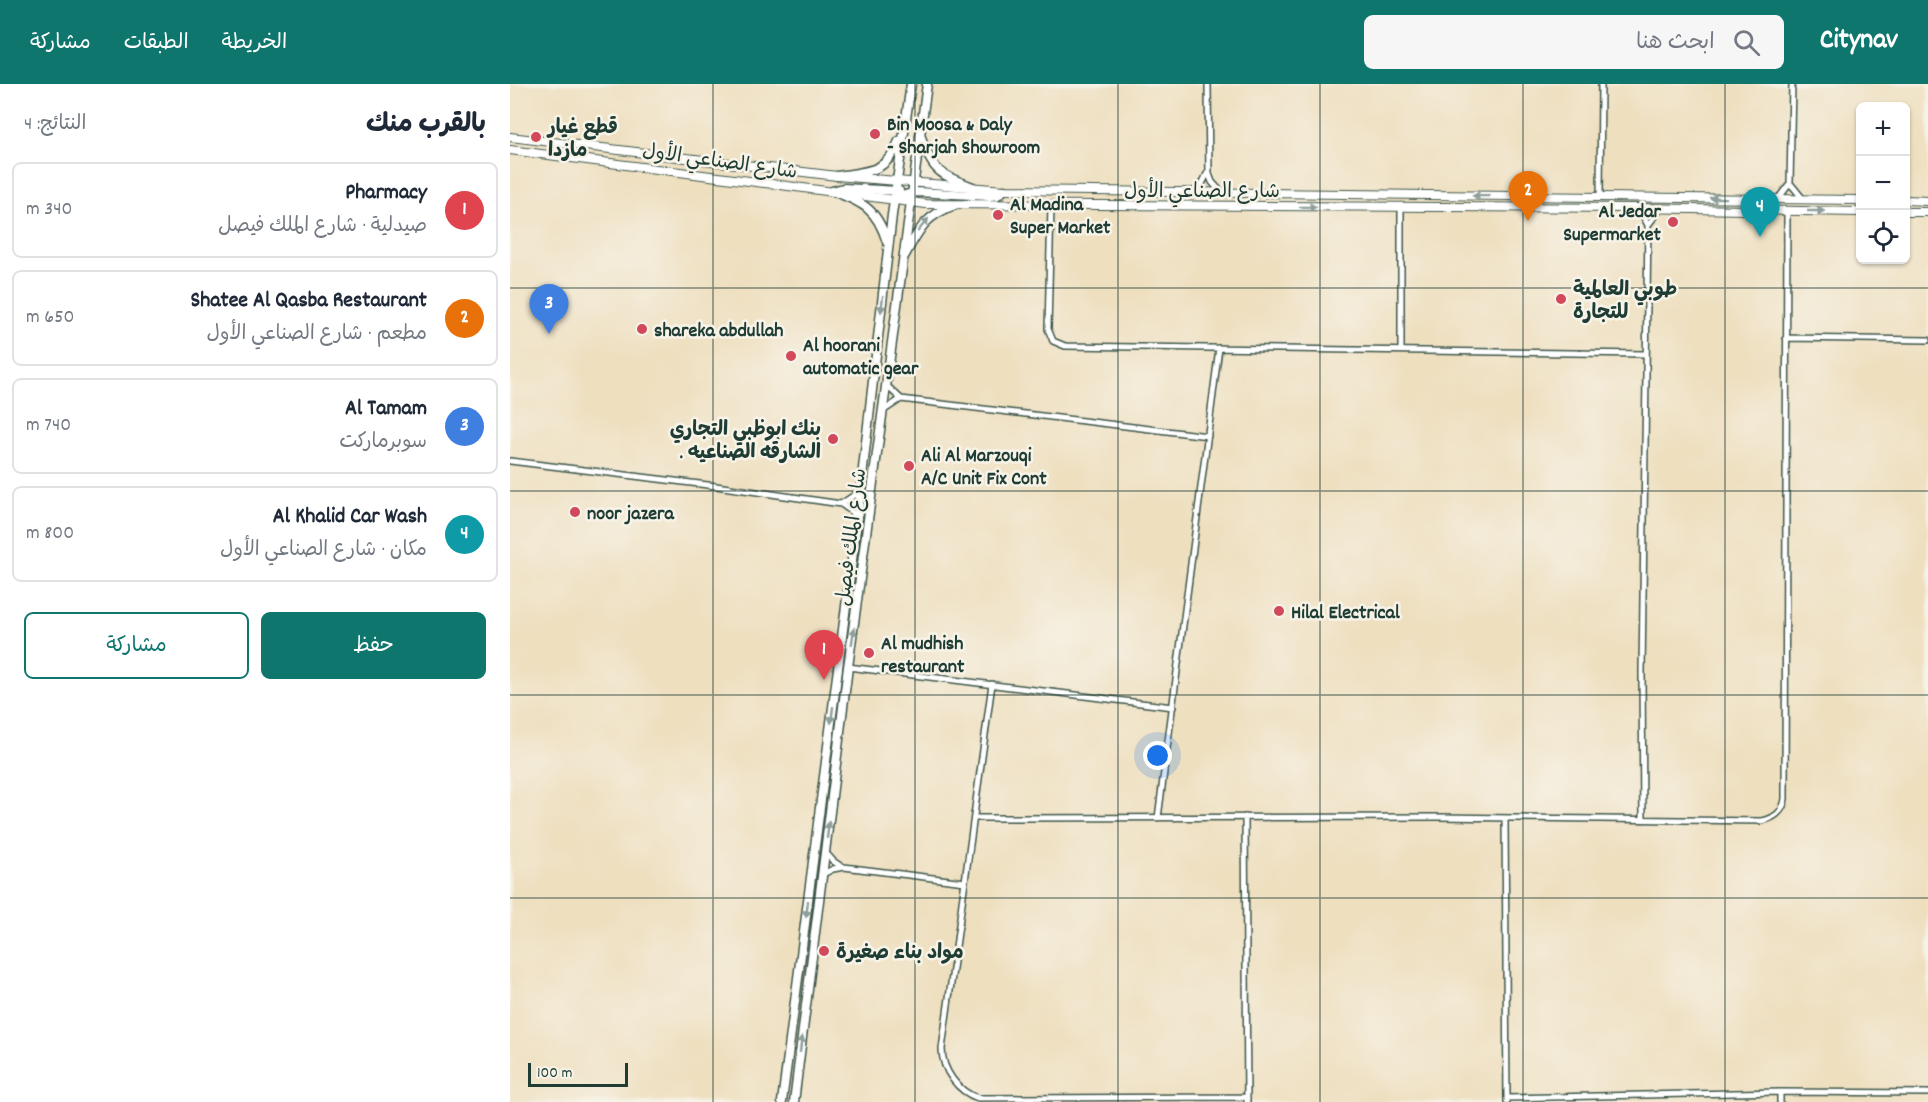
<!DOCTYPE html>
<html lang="ar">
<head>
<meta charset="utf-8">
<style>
  :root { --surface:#fff; --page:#f6f6f7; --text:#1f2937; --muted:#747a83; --line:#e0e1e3; --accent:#0f766e }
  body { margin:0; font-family:Dekko,"Playpen Sans Arabic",sans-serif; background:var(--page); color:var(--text); direction:rtl }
  .controls { position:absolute; right:18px; top:18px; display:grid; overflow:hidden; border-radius:9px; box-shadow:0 2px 4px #0004 }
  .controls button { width:54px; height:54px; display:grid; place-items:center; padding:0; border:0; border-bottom:2px solid var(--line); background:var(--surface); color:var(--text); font:30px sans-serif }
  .scale { position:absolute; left:18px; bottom:15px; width:100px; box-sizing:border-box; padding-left:6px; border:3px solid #1f3d34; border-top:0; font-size:16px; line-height:21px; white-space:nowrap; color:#1f3d34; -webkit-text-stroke:4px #f7f3e8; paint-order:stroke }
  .you { position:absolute; left:648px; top:672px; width:21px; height:21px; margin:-15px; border:4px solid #fff; border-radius:50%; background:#1a73e8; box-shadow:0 0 0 9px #1a73e833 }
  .badge { display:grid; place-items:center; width:39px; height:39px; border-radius:50%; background:var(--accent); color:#fff; font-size:20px; font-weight:700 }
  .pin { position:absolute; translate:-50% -50px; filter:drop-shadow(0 2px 3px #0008) }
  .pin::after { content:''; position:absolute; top:32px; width:21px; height:18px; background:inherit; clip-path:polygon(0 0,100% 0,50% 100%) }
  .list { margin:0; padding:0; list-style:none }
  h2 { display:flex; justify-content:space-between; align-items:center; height:78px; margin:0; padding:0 24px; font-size:26px }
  h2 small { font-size:20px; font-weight:400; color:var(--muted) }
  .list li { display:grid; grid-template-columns:39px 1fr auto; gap:18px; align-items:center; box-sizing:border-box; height:96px; margin:0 12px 12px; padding:0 12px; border:2px solid var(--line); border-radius:9px }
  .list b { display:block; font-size:22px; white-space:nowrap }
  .list p { margin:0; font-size:20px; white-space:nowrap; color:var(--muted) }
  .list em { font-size:20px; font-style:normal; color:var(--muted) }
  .actions { display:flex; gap:12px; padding:18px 24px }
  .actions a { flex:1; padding:14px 0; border:2px solid var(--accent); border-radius:9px; text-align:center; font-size:21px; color:var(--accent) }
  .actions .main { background:var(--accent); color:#fff }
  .icon { flex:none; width:33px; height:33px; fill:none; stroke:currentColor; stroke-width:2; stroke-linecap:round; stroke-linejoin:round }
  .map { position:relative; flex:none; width:1418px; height:1018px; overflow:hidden; direction:ltr }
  header { display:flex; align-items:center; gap:36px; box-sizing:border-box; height:84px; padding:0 30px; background:var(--accent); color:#fff }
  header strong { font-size:28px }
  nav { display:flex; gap:33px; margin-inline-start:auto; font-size:21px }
  .search { width:420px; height:54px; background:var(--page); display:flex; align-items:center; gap:15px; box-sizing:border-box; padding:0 21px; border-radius:9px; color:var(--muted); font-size:22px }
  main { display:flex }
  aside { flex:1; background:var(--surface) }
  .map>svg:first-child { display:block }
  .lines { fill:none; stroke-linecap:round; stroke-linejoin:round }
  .minor-casing { stroke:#3e5549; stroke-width:8 }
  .secondary-casing { stroke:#3e5549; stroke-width:10 }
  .primary-casing { stroke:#3e5549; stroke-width:11 }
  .minor { stroke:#fff; stroke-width:5 }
  .secondary { stroke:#fff; stroke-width:8 }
  .primary { stroke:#fff; stroke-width:8 }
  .oneway { fill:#8f9e9a }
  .grid { fill:none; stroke:#1f3d34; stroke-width:1.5; stroke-opacity:0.55 }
  .poi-dot { fill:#d1495b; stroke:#f7f3e8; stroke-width:2 }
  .labels { text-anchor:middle; stroke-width:5; stroke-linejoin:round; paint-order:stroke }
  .poi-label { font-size:20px; font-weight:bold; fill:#1f3d34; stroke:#f7f3e8; text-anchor:start }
  .street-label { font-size:20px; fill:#1f3d34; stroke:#f7f3e8 }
</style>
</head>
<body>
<header>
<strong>Citynav</strong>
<div class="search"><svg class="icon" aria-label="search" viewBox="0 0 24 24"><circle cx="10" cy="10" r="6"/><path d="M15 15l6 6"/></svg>ابحث هنا</div>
<nav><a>الخريطة</a><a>الطبقات</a><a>مشاركة</a></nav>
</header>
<main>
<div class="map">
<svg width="1418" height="1018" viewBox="0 0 1418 1018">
  <rect width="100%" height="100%" fill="#f7f3e8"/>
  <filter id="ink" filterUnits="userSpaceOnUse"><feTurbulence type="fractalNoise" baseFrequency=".0167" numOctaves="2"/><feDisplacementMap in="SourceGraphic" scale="12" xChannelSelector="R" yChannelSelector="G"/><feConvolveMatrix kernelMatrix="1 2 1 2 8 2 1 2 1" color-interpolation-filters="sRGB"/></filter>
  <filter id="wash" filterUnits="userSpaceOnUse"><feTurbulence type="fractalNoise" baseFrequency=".008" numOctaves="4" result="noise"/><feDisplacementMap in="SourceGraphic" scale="24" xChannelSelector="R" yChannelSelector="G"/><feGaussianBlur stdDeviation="1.35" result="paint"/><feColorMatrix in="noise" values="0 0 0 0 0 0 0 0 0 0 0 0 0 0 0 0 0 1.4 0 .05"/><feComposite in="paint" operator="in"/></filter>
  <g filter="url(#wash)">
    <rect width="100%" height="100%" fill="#eedfbf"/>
  </g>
  <g filter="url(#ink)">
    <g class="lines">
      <defs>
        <path id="minor" d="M698,0L699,90L702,98L711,108
          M1280,99L1293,115
          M685,107L692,100L698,88
          M1090,113L1091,0
          M1268,115L1280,99L1282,0
          M541,122L538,245L543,257L555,262L1136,270
          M1126,124L1133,132L1138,141L1132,588L1133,736
          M1138,141L1150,125
          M1276,254L1418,256
          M891,266V123
          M377,302L391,315L698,352
          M373,327L391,315
          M0,377L206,402L331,420L341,427L347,436
          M331,420L349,408
          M338,583L663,623
          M482,600L432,965C432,986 448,1008 468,1014L737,1013
          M735,733L737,1018
          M464,734L928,733L1252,737C1265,734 1273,728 1275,715L1277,127
          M648,734L709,264
          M995,734L997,1018
          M315,768L323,777L332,783
          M313,790L323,785L334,783L455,798
          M997,1014L1270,1008L1418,1009
          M1270,1018V1008"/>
        <path id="secondary" d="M0,53L327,92L494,106L1350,116
          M0,66L416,120L1126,124L1350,128
          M1396,116L1418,117
          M1396,128H1418"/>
        <path id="primary" d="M411,53C423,88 429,90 463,103
          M327,92C357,87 376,90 389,57
          M322,107L333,104L389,107
          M322,107C353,118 367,125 377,158
          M384,117L395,111L406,108L480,112L488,111L494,106
          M395,171C410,144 415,132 445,121
          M272,1018L347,437L382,131L401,0
          M284,1018L338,583L417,0"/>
      </defs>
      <use href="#minor" class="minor-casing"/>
      <use href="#secondary" class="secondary-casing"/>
      <use href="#primary" class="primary-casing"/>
      <use href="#minor" class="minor"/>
      <use href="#secondary" class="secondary"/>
      <use href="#primary" class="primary"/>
    </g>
    <defs><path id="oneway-solid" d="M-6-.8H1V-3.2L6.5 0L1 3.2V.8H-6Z" transform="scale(1.5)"/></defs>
    <g class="oneway">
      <use href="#oneway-solid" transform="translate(971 112) rotate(-179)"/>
      <use href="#oneway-solid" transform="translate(1208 114) rotate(-179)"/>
      <use href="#oneway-solid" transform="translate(798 123)"/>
      <use href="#oneway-solid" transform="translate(1306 127)"/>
      <use href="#oneway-solid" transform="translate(413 141) rotate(-51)"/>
      <use href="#oneway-solid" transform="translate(372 220) rotate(97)"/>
      <use href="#oneway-solid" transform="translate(343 552) rotate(-81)"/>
      <use href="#oneway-solid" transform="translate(322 631) rotate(97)"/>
      <use href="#oneway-solid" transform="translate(318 746) rotate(-83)"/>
      <use href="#oneway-solid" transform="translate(297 825) rotate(97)"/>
      <use href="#oneway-solid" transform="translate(291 960) rotate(-83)"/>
    </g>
  </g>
  <path class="grid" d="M203,0V1018M405,0V1018M608,0V1018M810,0V1018M1013,0V1018M1215,0V1018M0,204H1418M0,407H1418M0,611H1418M0,814H1418"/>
  <g class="poi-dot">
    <circle cx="365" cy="50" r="6"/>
    <circle cx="26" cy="53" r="6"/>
    <circle cx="488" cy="131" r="6"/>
    <circle cx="1163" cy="138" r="6"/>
    <circle cx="1051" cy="215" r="6"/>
    <circle cx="132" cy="245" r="6"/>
    <circle cx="281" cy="272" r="6"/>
    <circle cx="323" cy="355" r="6"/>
    <circle cx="399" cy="382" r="6"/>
    <circle cx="65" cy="428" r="6"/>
    <circle cx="769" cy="527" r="6"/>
    <circle cx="359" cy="569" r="6"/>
    <circle cx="314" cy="867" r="6"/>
  </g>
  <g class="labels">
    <g class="poi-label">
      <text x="377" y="46">Bin Moosa &amp; Daly<tspan x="377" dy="23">- Sharjah Showroom</tspan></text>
      <text x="38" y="49">قطع غيار<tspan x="38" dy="23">مازدا</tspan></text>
      <text x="500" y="126">Al Madina<tspan x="500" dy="23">Super Market</tspan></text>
      <text x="1151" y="133" text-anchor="end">Al Jedar<tspan x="1151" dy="23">Supermarket</tspan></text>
      <text x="1063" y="211">طوبي العالمية<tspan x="1063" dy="23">للتجارة</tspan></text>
      <text x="144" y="252">shareka abdullah</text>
      <text x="293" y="267">Al hoorani<tspan x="293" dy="23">automatic gear</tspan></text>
      <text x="311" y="351" text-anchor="end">بنك ابوظبي التجاري<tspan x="311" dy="23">. الشارقه الصناعيه</tspan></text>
      <text x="411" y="377">Ali Al Marzouqi<tspan x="411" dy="23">A/C Unit Fix Cont</tspan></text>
      <text x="77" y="435">noor jazera</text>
      <text x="781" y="534">Hilal Electrical</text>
      <text x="371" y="565">Al mudhish<tspan x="371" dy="23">restaurant</tspan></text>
      <text x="326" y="874">مواد بناء صغيرة</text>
    </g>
    <g class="street-label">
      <text transform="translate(210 76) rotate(8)" y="7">شارع الصناعي الأول</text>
      <text x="692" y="113">شارع الصناعي الأول</text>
      <text transform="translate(340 453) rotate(-83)" y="7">شارع الملك فيصل</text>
    </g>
  </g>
</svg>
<div class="controls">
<button>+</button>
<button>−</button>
<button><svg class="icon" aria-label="locate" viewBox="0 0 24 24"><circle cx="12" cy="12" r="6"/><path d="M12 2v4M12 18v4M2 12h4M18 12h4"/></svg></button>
</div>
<div class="scale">100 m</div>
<div class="you"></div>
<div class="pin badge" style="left:314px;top:596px;background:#e0444e">1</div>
<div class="pin badge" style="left:1018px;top:137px;background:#e8710a">2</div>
<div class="pin badge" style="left:39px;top:250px;background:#3f7fe0">3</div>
<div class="pin badge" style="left:1250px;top:153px;background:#0f9aa8">4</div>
</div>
<aside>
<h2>بالقرب منك<small>النتائج: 4</small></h2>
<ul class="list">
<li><span class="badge" style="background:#e0444e">1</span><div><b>Pharmacy</b><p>صيدلية · شارع الملك فيصل</p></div><em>340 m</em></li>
<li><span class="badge" style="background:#e8710a">2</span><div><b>Shatee Al Qasba Restaurant</b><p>مطعم · شارع الصناعي الأول</p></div><em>650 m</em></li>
<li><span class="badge" style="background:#3f7fe0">3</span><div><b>Al Tamam</b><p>سوبرماركت</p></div><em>740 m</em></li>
<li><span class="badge" style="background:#0f9aa8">4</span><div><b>Al Khalid Car Wash</b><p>مكان · شارع الصناعي الأول</p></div><em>800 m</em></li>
</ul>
<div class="actions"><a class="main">حفظ</a><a>مشاركة</a></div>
</aside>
</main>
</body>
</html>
